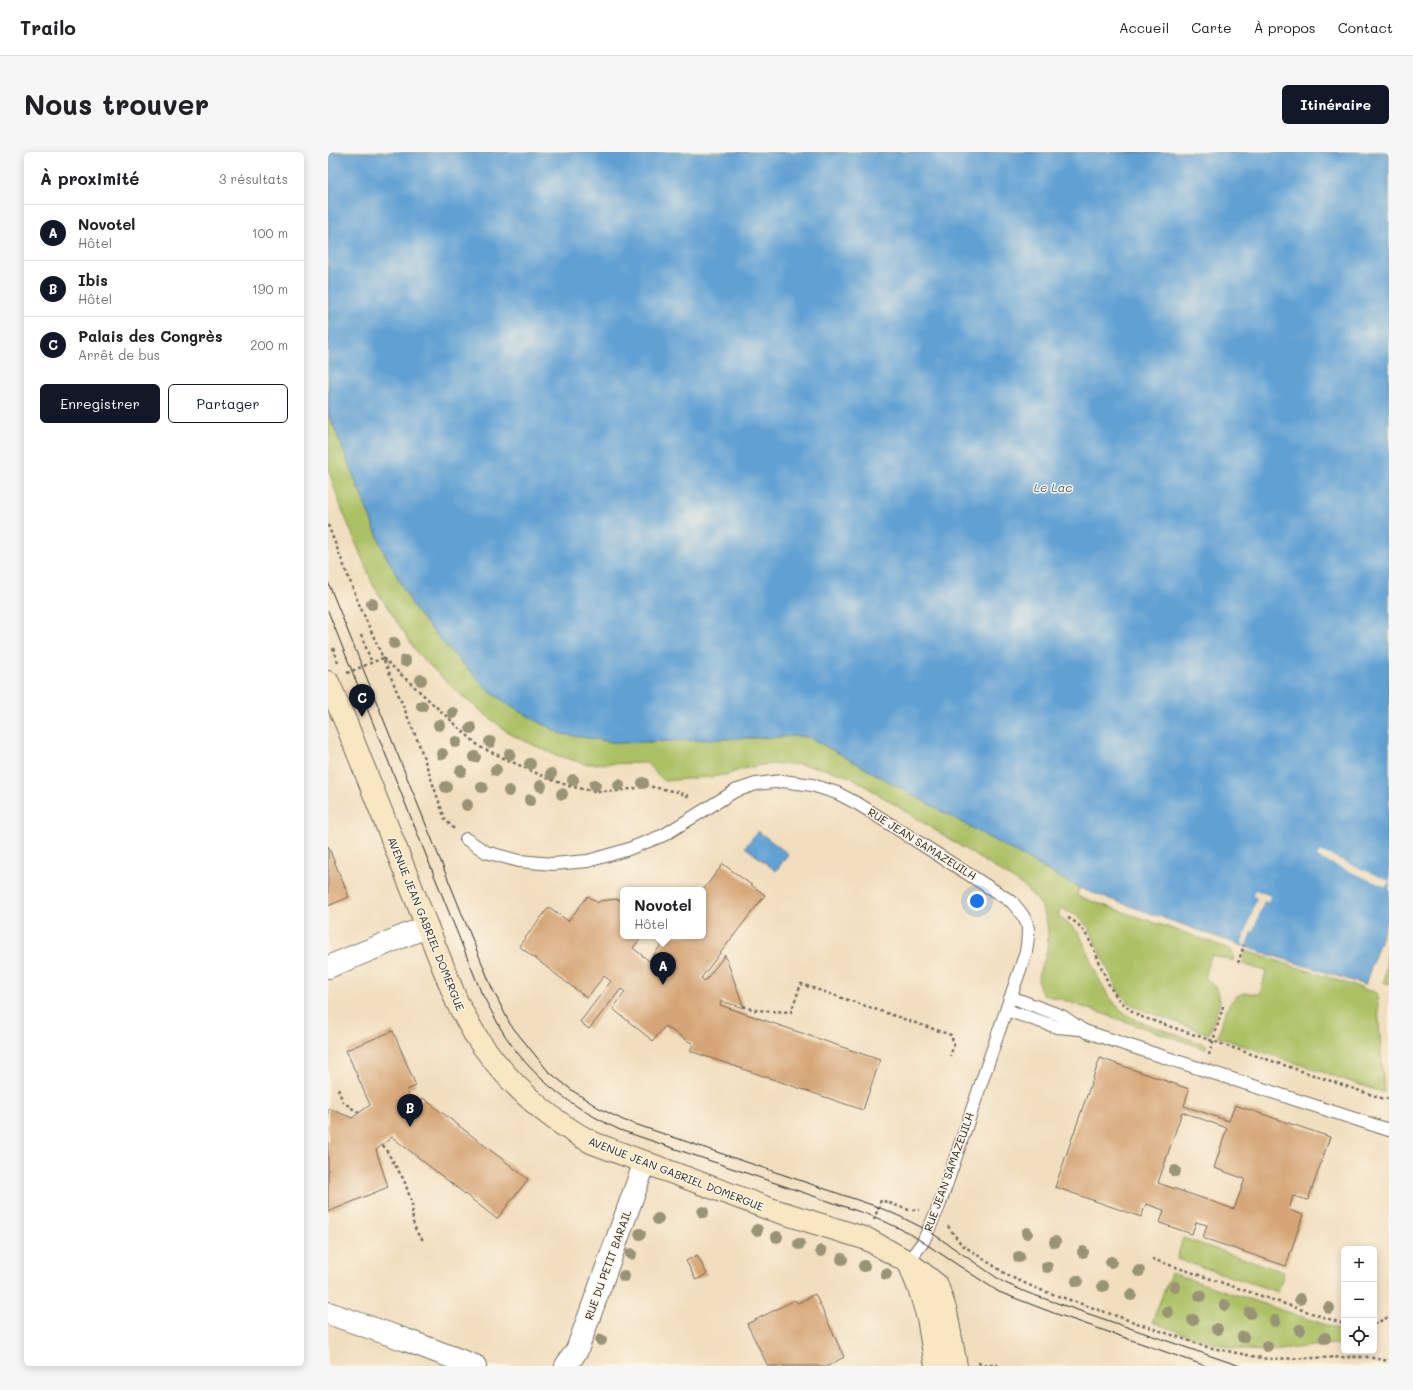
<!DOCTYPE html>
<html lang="fr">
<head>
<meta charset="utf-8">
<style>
  :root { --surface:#fff; --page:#f6f6f6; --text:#202124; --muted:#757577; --line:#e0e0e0; --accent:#111827 }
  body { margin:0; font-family:Mali,sans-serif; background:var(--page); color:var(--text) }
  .controls { position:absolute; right:12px; bottom:12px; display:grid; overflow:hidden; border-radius:6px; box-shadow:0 2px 10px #0003 }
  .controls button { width:36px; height:36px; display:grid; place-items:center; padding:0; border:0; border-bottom:1px solid var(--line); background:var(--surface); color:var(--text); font:20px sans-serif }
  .you { position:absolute; left:649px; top:749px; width:14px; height:14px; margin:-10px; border:3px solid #fff; border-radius:50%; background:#1a73e8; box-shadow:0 0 0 6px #1a73e833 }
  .badge { display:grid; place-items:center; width:26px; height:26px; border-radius:50%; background:var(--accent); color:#fff; font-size:13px; font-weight:700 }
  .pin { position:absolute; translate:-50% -33px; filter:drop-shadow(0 1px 2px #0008) }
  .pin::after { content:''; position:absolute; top:21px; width:14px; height:12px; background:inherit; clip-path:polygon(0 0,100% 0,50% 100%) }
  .popup { position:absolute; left:292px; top:735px; width:86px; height:52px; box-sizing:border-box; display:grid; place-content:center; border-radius:6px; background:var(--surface); filter:drop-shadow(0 1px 3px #0005); font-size:13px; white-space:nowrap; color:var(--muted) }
  .popup b { font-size:15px; color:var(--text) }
  .popup::after { content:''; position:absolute; left:50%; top:100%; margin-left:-8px; border:8px solid transparent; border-top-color:var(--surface) }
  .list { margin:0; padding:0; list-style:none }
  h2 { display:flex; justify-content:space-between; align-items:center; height:52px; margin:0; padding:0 16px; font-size:17px }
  h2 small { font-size:13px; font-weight:400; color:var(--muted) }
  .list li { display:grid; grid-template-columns:26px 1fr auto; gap:12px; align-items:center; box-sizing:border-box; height:56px; padding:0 16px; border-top:1px solid var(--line) }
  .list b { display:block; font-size:15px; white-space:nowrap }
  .list p { margin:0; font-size:13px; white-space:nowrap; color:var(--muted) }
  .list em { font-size:13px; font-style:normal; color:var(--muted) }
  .actions { display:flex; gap:8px; padding:12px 16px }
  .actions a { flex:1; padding:9px 0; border:1px solid var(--accent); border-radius:6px; text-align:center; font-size:14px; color:var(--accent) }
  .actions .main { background:var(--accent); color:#fff }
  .icon { flex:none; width:22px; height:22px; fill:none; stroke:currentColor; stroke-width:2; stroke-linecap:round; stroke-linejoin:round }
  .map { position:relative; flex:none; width:1061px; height:1214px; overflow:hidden; border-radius:6px }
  header { display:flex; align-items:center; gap:24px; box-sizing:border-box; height:56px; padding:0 20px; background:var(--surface); border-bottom:1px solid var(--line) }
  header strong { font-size:19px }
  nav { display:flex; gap:22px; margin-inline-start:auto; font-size:14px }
  .intro { display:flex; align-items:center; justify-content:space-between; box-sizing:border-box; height:96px; padding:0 24px }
  h1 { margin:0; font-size:28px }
  .button { padding:10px 18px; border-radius:6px; background:var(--accent); color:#fff; font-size:14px; font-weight:700 }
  main { display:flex; gap:24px; padding:0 24px }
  aside { flex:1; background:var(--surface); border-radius:6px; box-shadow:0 2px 10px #0003 }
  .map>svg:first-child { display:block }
  .green { fill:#acc165; stroke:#6c7648 }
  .water { fill:#61a0d3; stroke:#46667f }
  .pier { fill:#f1debe }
  .building { fill:#d5a576; fill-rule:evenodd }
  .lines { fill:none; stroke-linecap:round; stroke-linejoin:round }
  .lane-casing { stroke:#706a5e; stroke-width:14 }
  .street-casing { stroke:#706a5e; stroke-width:24 }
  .secondary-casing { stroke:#706a5e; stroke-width:24 }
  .path { stroke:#706a5e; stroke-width:2.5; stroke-dasharray:3 3; stroke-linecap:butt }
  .lane { stroke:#fff; stroke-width:12 }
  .street { stroke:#fff; stroke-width:22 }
  .secondary { stroke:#f9e7c3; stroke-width:22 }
  .tram { stroke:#2b2b2b; stroke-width:1 }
  .tree { fill:#9a9476 }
  .labels { text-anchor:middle; stroke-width:3; stroke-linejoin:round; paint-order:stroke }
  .street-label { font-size:11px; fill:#2b2b2b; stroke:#fcf5e5 }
  .water-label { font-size:12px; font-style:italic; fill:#415a6e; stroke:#fcf5e5 }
</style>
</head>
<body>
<header>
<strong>Trailo</strong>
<nav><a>Accueil</a><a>Carte</a><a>À propos</a><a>Contact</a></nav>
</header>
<div class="intro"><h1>Nous trouver</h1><a class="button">Itinéraire</a></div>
<main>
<aside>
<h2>À proximité<small>3 résultats</small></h2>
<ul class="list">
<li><span class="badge">A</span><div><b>Novotel</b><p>Hôtel</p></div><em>100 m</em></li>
<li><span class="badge">B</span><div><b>Ibis</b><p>Hôtel</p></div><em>190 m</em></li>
<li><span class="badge">C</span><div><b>Palais des Congrès</b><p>Arrêt de bus</p></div><em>200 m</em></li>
</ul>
<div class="actions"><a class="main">Enregistrer</a><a>Partager</a></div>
</aside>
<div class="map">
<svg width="1061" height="1214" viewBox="0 0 1061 1214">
  <rect width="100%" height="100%" fill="#fcf5e5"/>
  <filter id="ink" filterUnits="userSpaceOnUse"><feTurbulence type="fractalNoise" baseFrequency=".025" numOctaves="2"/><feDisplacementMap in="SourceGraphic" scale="8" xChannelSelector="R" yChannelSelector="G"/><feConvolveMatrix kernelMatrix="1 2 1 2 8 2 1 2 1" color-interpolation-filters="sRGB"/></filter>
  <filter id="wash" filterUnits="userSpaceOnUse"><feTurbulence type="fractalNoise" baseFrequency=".012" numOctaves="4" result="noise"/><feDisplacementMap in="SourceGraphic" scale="16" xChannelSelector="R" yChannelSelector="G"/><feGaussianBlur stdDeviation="0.9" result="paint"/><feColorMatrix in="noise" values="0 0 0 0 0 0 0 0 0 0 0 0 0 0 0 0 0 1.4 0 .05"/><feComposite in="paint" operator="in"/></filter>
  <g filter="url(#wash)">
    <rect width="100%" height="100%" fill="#f1debe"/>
    <path class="green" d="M0,260L56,400L87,458L123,500L163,541L200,564L234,582L291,591L473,584L483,586L751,736L749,744L886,791L903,798L906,806L905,809L884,803L878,817V826L886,834L890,839L891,844L892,850L881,882L809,856L799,849L790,839L761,776L749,764L733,756L730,764C737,770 745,774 751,781C766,813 776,854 810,869L879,893L877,897L732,847L715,843C707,828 710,823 716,808C722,789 722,765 709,748C705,743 699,738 694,733L526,627C491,612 452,607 415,617C409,618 403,622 397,623C377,626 356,627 336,629L318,611L257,612L225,602L182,582L128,539L90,502L45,433L13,355L0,317Z
      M1061,786V832L1056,830Z
      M918,799L1049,841L1056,941L890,885C895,870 898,845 916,841C922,840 927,842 932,842L938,819L914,812Z
      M855,1086L956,1120L950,1140L849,1107Z
      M843,1121L1016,1179V1192C989,1192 963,1198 937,1199C897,1199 861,1183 824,1170Z"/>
    <path class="water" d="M0,0H1061V762L1037,833L915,794L751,736L483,586L473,584L291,591L234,582L200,564L163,541L123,500L87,458L56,400L0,260Z
      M430,679L460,702L448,719L417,695Z"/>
    <path class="pier" d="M992,699L1061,729L1058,735L989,705Z
      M927,738L942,744L940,750L936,749L925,779H923L918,794L914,792L929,746L925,744Z"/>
    <g id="blocks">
      <path class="building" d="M0,694L21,745L0,754Z
        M395,712L437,743L373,826L377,829L397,803L416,856L393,849L392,853L552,908L535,958L362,899L365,892L337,874L325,889L285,857L297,840L293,837L261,877L252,870L283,829L276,824L259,846L191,794L221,755L240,769L260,744L270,751L272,749L289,747L295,751V784H314L305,796L321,809L340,784H375V738Z
        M65,879L88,934L79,938L82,947L90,953L95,946L200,1027L169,1067L64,985L48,998L60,1035L0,1060V956L24,966L42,953L18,898Z
        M772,906L861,937L856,954L901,969L907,953L1002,985L980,1048L965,1044L961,1058L975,1063L958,1114L875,1086L879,1073L868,1070L864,1082L832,1071L836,1058L818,1052L813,1065L727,1035ZM854,960L899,976L886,1016L917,1027L906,1057L830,1031Z
        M369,1103L379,1122L368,1128L358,1109Z
        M487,1142L516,1205L500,1214H440L419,1172L467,1148L470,1151Z"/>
    </g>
  </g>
  <g filter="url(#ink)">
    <use href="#blocks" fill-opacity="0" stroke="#706a5e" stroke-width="1"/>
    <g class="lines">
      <defs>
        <path id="lane" d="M138,687L158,700L191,709L225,712L260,709L298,698L336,683L407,639L428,632L455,629L484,633L509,641L532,653L684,750C702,771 702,773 698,800L611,1054L595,1090L580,1110
          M683,845L734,864L753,877L759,880L1061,978
          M678,858L729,875L751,877"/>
        <path id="street" d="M0,815L98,775
          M0,1161L78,1188L147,1214
          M238,1214L249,1198L317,1010"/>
        <path id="secondary" d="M0,530L18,571L129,850C137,864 144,880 154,893C183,933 221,968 265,991L439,1056L539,1087L580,1110L609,1133L618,1160L628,1214
          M581,1111L592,1139L600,1166L608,1214"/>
      </defs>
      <use href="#lane" class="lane-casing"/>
      <use href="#street" class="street-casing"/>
      <use href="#secondary" class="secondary-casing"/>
      <path class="path" d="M0,373L31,452L55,506L152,595L219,626L241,634L265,639H290L320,634L349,640L363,645
        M33,483L44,511
        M5,496L10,510
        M19,521L55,506L91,592L117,667L126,677
        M740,766C764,776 771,817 784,838C791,849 800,857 811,864L1056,947L1061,946
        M910,811L916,793
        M415,854L426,858L463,860L473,832L623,883L626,893L622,904
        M881,903L896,851
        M10,937L15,950L31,961
        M55,993L76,1028L84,1051L85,1070L89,1081L95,1088
        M546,1068L553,1048L581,1058H591
        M620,1074L633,1092L681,1124L710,1137L879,1195L939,1207L1026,1205H1039L1061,1209
        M824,1107L1016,1172
        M1046,1172L1061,1165
        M650,1211L658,1213H669V1214"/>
      <use href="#lane" class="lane"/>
      <use href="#street" class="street"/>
      <use href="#secondary" class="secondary"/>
      <path class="tram" d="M0,430L164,836L182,872L220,919L245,939L271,956L295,968L550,1055L571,1064L601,1079L675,1130L700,1141L912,1214
        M0,459L153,840C160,852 166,865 173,877C202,925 243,955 292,978L547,1065L581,1081L671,1140L723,1160L878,1214"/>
    </g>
    <g class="tree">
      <circle cx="44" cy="452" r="6"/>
      <circle cx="66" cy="491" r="6"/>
      <circle cx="77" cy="509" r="6"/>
      <circle cx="93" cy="528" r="6"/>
      <circle cx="94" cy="554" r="6"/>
      <circle cx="125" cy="561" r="6"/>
      <circle cx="111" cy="573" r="6"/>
      <circle cx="143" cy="576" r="6"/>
      <circle cx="128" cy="590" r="6"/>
      <circle cx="162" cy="590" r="6"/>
      <circle cx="114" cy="602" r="6"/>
      <circle cx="182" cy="602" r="6"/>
      <circle cx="147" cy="605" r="6"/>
      <circle cx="202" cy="612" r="6"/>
      <circle cx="168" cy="618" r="6"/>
      <circle cx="133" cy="619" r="6"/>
      <circle cx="223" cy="622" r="6"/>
      <circle cx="245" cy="628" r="6"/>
      <circle cx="315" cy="631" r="6"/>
      <circle cx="267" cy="633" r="6"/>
      <circle cx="291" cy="633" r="6"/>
      <circle cx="213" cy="634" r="6"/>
      <circle cx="118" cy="635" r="6"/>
      <circle cx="154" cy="635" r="6"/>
      <circle cx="181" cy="639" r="6"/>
      <circle cx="234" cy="642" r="6"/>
      <circle cx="202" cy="648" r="6"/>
      <circle cx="139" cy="653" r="6"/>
      <circle cx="847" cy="1019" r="6"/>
      <circle cx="375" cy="1060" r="6"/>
      <circle cx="330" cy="1067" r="6"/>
      <circle cx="429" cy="1078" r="6"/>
      <circle cx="699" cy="1081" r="6"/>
      <circle cx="312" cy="1082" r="6"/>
      <circle cx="449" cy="1085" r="6"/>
      <circle cx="727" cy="1090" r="6"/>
      <circle cx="471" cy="1092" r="6"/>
      <circle cx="493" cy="1099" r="6"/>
      <circle cx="755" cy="1100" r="6"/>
      <circle cx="303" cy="1102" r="6"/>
      <circle cx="691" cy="1105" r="6"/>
      <circle cx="514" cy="1107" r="6"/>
      <circle cx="783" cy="1110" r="6"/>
      <circle cx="536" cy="1114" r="6"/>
      <circle cx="719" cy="1115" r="6"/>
      <circle cx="811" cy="1119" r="6"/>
      <circle cx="558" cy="1122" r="6"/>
      <circle cx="296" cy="1124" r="6"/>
      <circle cx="749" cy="1129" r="6"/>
      <circle cx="775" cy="1134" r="6"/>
      <circle cx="847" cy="1135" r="6"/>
      <circle cx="803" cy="1143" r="6"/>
      <circle cx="872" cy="1144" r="6"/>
      <circle cx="972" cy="1147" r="6"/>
      <circle cx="897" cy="1153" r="6"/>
      <circle cx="1001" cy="1156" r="6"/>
      <circle cx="840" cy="1160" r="6"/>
      <circle cx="922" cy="1161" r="6"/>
      <circle cx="865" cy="1168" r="6"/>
      <circle cx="947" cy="1169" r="6"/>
      <circle cx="889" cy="1177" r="6"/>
      <circle cx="972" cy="1178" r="6"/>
      <circle cx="915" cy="1185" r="6"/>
      <circle cx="997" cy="1186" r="6"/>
      <circle cx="273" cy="1188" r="6"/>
      <circle cx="939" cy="1194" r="6"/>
    </g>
  </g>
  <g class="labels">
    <g class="street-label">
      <text transform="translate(594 692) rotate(32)" y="4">RUE JEAN SAMAZEUILH</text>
      <text transform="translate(98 772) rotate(68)" y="4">AVENUE JEAN GABRIEL DOMERGUE</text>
      <text transform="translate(621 1020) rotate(-70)" y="4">RUE JEAN SAMAZEUILH</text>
      <text transform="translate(348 1022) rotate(21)" y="4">AVENUE JEAN GABRIEL DOMERGUE</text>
      <text transform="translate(280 1113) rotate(-70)" y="4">RUE DU PETIT BARAIL</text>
    </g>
    <g class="water-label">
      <text x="725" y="340">Le Lac</text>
    </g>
  </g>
</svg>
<div class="controls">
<button>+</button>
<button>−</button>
<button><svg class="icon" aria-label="locate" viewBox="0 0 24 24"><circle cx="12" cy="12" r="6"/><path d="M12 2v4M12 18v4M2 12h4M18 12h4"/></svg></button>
</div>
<div class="you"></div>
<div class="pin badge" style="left:335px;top:833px">A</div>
<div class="popup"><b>Novotel</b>Hôtel</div>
<div class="pin badge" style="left:82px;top:975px">B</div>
<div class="pin badge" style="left:34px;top:565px">C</div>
</div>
</main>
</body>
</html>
